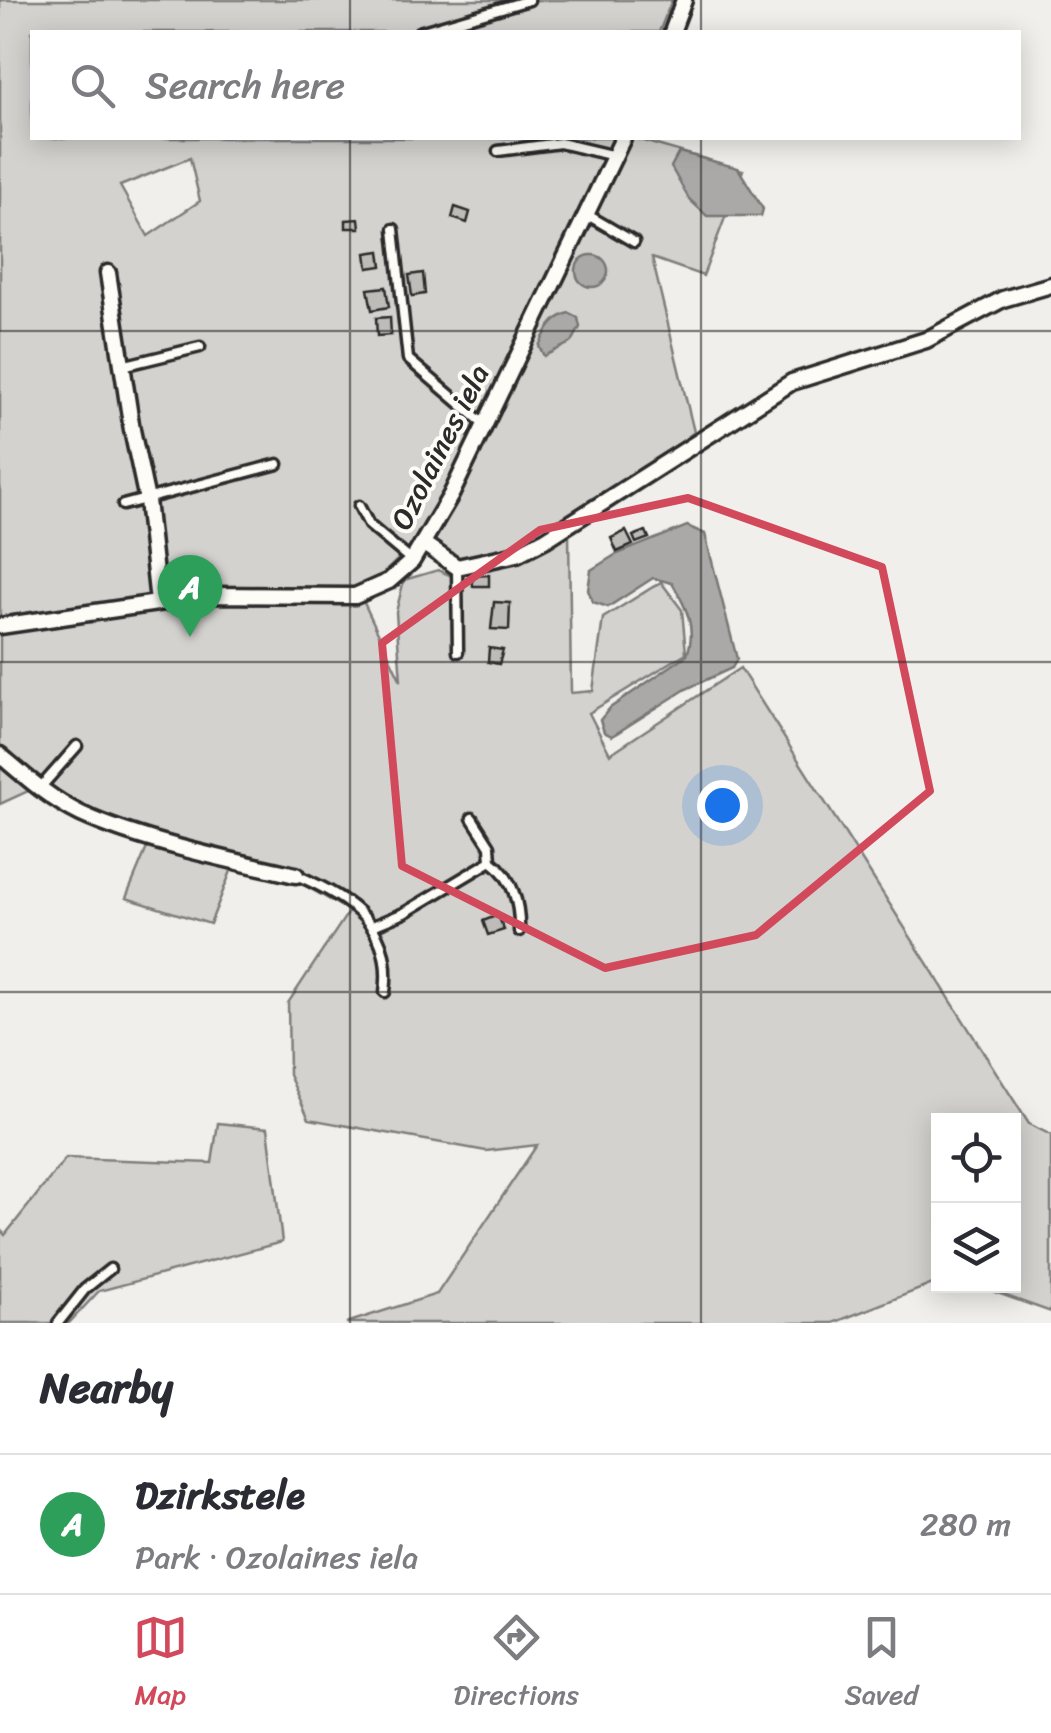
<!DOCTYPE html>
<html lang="en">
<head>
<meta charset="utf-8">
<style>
  :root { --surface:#fff; --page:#f7f7f7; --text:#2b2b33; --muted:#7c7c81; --line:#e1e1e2; --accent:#d1495b }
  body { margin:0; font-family:Sriracha,sans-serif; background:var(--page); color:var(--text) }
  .controls { position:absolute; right:30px; bottom:30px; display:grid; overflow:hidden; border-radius:0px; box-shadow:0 5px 25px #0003 }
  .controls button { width:90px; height:90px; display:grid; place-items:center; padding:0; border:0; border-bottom:2px solid var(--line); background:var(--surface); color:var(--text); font:50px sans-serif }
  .you { position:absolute; left:722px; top:805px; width:35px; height:35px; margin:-25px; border:8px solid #fff; border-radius:50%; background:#1a73e8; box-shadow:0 0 0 15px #1a73e833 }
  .badge { display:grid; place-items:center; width:65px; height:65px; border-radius:50%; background:var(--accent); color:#fff; font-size:32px; font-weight:700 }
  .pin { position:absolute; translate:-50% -82px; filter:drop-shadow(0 2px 5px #0008) }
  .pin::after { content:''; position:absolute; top:52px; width:35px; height:30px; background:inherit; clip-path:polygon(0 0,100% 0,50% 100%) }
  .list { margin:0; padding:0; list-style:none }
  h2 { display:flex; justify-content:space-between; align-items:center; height:130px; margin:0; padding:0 40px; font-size:42px }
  h2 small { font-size:32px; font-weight:400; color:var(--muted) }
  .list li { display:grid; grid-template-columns:65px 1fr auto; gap:30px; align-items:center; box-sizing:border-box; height:140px; padding:0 40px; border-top:2px solid var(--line) }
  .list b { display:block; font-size:38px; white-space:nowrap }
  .list p { margin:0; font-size:32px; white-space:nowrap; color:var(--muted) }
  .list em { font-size:32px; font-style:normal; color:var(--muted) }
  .icon { flex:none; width:55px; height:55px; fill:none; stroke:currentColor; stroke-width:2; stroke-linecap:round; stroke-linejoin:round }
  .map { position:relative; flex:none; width:1051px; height:1323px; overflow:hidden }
  .search { position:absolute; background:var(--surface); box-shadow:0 5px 25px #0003; left:30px; right:30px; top:30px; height:110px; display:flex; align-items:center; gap:25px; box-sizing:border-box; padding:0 35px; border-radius:0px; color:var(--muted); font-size:38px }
  .sheet { height:270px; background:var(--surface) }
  nav { display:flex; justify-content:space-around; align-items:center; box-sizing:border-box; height:140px; border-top:2px solid var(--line); background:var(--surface); font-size:28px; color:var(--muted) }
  nav a { display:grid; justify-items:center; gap:5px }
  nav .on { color:var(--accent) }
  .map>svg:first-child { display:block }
  .green { fill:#d3d2cf; stroke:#7f7e7d; stroke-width:2.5; fill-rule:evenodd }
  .water { fill:#aaa9a7; stroke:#777775; stroke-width:2.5 }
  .building { fill:#bdbcb8; stroke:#2b2b2b; stroke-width:2.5 }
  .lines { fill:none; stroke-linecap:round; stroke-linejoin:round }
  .service-casing { stroke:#2b2b2b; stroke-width:15 }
  .minor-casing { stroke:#2b2b2b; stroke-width:21 }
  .service { stroke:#fdfcf7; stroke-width:8 }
  .minor { stroke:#fdfcf7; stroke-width:14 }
  .marked { fill:none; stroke:#d1495b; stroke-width:8; stroke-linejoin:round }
  .grid { fill:none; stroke:#2b2b2b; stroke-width:2.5; stroke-opacity:0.55 }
  .labels { text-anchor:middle; stroke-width:8; stroke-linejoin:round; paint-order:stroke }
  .street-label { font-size:30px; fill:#2b2b2b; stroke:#fdfcf7 }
</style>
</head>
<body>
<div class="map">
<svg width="1051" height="1323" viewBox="0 0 1051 1323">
  <rect width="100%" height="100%" fill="#f0efeb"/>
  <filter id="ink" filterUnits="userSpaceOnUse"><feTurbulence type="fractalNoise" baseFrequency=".01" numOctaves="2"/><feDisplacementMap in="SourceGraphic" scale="20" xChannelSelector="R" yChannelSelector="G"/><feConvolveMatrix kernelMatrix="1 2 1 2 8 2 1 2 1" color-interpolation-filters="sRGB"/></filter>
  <g filter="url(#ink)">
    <path class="green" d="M0,0H672L659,32H32V138H633L743,170L703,276L652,258L694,432L569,531L571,693L593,691L603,618L661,582L682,610L686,653L589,713L610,754L740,668L1029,1124L1051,1135V1312L978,1286H1014V1120H938V1282L833,1323H346L437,1294L537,1145L486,1151L309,1119L289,1075L288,1003L349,911L297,881L233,866L210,924L126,898L149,843L28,791L0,804ZM190,158L200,201L148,236L120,186ZM419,538L460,566L453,656L452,576L438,570L404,580L396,612L401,681L357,588L380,577Z
      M218,1123L268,1128L282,1242L99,1291L69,1323H0V1229L5,1235L66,1158L212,1163Z"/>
    <path class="water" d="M679,152L738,168L763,209L761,216H707L689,199L671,167Z
      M576 271a16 16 0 1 1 32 0a16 16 0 1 1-32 0Z
      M569,313L578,318L580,327L572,342L544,356L539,346C546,331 552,318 569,313Z
      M687,526L705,534L737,659L732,668L686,689L612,736L604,732L600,720L610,708L687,655C697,628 686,606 672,583L653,578L608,607L593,602L588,590L591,570L615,555Z"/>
    <path class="building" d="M455,207L470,212L467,223L452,218Z
      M359,219L360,228H346V220Z
      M380,251L382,266L368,268L366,253Z
      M423,273L425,294L412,296L409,275Z
      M386,287L389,307L372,310L368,289Z
      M390,317L391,335L377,336L376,318Z
      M626,531L633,545L617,552L611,538Z
      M646,531L649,538L636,543L633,536Z
      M489,575V586H473L472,576Z
      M494,602L510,603L509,630L491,629Z
      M489,648L503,650L499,664L488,662Z
      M498,915L504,930L488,935L483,921Z"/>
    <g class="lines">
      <defs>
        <path id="service" d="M419,32L529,0
          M498,151L560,143L615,156
          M586,214L634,242
          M394,229L408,359L484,424
          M122,366L200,347
          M123,505L278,464
          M359,506L369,525L412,561
          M457,567L458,652
          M40,788L77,746
          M491,861C513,877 520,905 519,931
          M296,875C351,898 394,927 385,992
          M375,925L404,913L491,861L490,846L472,818
          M58,1323L85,1289L110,1269"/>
        <path id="minor" d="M672,32L684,0
          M108,273L132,430L147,500L158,602
          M424,544L457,567L517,554L546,539L792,382L926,340L1003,299L1051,285
          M0,626L212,595L355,596L389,581L412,561L451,495L623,138
          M0,755C26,777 50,799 81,814C139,841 233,861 296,875"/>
      </defs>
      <use href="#service" class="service-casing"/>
      <use href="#minor" class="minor-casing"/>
      <use href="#service" class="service"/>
      <use href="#minor" class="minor"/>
    </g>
  </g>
  <path class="marked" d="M688,498L882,567L930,791L756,935L605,968L402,866L382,643L540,530Z"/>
  <path class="grid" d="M350,0V32M701,0V32M350,138V1323M701,138V1323M0,331H1051M0,662H1051M0,992H1051"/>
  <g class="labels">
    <g class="street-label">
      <text transform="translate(440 447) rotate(-63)" y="10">Ozolaines iela</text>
    </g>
  </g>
</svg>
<div class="controls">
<button><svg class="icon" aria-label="locate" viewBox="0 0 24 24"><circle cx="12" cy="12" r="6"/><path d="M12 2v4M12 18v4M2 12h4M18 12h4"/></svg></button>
<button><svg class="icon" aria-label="layers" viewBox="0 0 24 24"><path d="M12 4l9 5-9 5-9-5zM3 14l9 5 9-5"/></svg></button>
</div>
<div class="you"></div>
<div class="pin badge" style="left:190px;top:637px;background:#2e9e5b">A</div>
<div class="search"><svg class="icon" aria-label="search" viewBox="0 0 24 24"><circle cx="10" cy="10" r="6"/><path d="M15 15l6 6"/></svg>Search here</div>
</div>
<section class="sheet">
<h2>Nearby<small></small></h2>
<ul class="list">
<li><span class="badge" style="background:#2e9e5b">A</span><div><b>Dzirkstele</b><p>Park · Ozolaines iela</p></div><em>280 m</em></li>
</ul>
</section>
<nav>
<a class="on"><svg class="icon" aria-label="map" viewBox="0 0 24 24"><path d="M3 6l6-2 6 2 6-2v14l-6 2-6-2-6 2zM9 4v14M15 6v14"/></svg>Map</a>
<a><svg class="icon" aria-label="directions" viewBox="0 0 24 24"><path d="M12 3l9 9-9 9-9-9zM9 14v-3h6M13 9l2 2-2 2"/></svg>Directions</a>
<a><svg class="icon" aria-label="saved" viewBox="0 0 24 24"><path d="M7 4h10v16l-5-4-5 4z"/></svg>Saved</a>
</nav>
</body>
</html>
